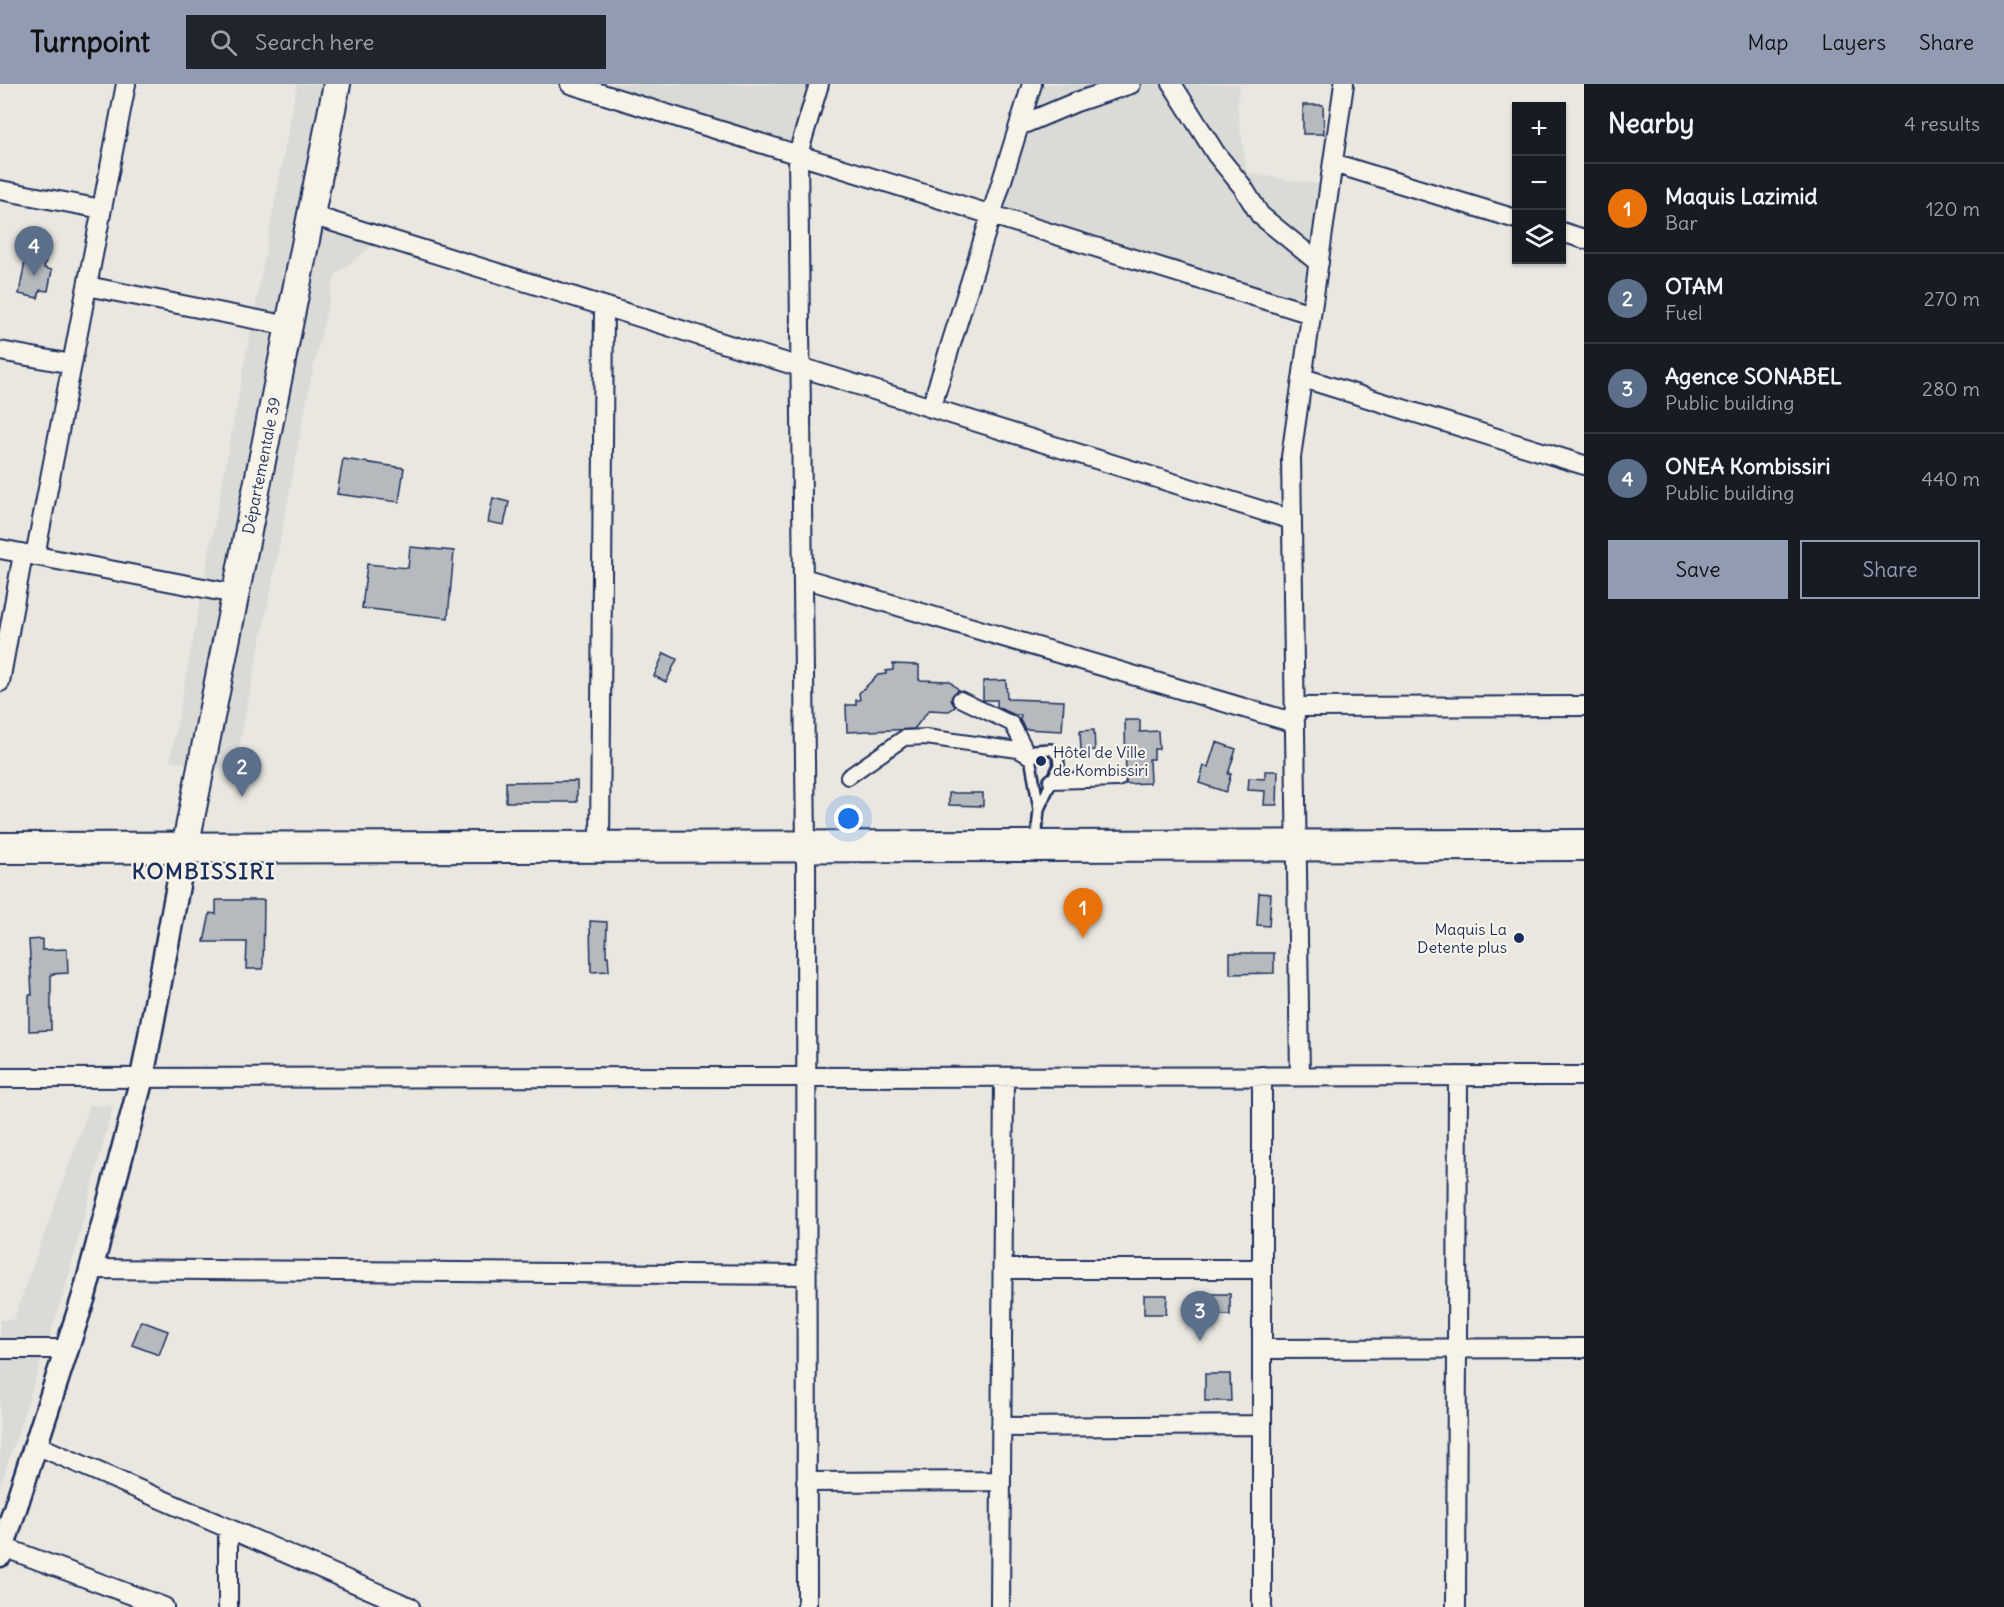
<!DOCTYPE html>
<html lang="en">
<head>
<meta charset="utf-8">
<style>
  :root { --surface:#171b24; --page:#20242c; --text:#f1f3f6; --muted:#9ea1a6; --line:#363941; --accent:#919bb2 }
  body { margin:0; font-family:Delius,sans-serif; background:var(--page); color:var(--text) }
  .controls { position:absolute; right:18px; top:18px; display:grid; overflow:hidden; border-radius:0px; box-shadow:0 2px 4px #0004 }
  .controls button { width:54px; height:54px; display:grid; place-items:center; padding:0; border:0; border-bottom:2px solid var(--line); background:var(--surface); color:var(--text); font:30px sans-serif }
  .you { position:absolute; left:849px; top:735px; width:21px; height:21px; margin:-15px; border:4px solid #fff; border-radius:50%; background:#1a73e8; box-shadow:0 0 0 9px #1a73e833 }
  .badge { display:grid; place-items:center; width:39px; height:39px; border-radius:50%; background:var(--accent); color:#fff; font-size:20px; font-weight:700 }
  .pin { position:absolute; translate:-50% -50px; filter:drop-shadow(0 2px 3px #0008) }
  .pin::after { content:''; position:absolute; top:32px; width:21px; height:18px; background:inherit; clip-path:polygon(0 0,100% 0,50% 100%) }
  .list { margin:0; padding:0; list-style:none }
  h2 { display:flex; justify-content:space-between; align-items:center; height:78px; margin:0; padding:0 24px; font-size:26px }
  h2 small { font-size:20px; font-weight:400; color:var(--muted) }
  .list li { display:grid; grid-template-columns:39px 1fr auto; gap:18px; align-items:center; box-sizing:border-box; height:90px; padding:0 24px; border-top:2px solid var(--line) }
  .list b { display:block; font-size:22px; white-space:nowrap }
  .list p { margin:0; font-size:20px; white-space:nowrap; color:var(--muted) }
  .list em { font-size:20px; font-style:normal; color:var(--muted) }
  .actions { display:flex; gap:12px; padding:18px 24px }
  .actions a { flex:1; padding:14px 0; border:2px solid var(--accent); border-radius:0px; text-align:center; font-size:21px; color:var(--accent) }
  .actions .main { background:var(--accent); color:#111 }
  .icon { flex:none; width:33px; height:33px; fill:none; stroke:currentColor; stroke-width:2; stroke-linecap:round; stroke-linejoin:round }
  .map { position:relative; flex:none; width:1584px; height:1523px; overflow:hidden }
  header { display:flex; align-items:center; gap:36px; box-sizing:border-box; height:84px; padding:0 30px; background:var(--accent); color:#111 }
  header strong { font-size:28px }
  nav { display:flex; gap:33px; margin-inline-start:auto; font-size:21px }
  .search { width:420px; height:54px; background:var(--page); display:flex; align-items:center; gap:15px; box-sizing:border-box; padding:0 21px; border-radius:0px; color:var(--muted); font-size:22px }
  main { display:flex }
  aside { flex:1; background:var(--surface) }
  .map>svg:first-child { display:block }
  .built { fill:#dadad6 }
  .building { fill:#b6babf; stroke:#1b2f5e; stroke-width:1.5 }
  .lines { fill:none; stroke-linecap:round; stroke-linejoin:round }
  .service-casing { stroke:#1b2f5e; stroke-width:14 }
  .pedestrian-casing { stroke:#1b2f5e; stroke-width:18 }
  .minor-casing { stroke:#1b2f5e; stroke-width:22 }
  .tertiary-casing { stroke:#1b2f5e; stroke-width:27 }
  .secondary-casing { stroke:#1b2f5e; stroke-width:30 }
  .trunk-casing { stroke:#1b2f5e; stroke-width:34 }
  .service { stroke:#f7f3e8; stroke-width:9 }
  .pedestrian { stroke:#f7f3e8; stroke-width:14 }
  .minor { stroke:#f7f3e8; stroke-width:18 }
  .tertiary { stroke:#f7f3e8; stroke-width:22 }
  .secondary { stroke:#f7f3e8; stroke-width:26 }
  .trunk { stroke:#f7f3e8; stroke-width:30 }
  .poi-dot { fill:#1b2f5e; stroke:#f7f3e8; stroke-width:2 }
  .labels { text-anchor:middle; stroke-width:4.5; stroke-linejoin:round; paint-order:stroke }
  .street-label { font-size:16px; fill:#1b2f5e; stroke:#f7f3e8 }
  .poi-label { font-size:16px; fill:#1b2f5e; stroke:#f7f3e8; text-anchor:start }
  .district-label { font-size:22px; font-weight:bold; letter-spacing:1.5px; fill:#1b2f5e; stroke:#f7f3e8 }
</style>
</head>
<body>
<header>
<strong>Turnpoint</strong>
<div class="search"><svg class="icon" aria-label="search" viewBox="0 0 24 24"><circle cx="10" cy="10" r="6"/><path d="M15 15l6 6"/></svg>Search here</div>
<nav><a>Map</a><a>Layers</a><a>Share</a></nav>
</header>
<main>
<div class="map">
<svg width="1584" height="1523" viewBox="0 0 1584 1523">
  <rect width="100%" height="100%" fill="#eae7e0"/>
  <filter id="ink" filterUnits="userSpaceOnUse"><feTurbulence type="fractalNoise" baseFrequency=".0167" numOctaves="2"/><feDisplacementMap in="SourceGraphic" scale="12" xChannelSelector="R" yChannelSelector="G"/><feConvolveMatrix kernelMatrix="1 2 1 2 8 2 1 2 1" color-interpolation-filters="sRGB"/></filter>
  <g filter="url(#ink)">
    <path class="built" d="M297,0H337L311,131L382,154L335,191L311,294L269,516L234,686L170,677Z
      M570,0H819L798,70Z
      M1032,0H1240L1237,23L1247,89L1329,102L1311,230L991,130Z
      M90,1021L113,1022L65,1205L0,1403V1236L14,1235Z"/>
    <path class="building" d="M1303,21H1323L1324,50H1303Z
      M26,172L46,176L44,184L52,186L48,207L40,206L38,214L19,210Z
      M343,375L404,384L399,418L337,410Z
      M493,414L509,418L504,441L488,438Z
      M410,463L454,467L448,534L362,524L367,480L408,484Z
      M664,569L677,575L666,598L654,592Z
      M893,580L919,581V596L949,597L959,606L952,612L951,616L955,623L949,627L929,626L914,645L847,648L846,621H856V616H860L859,609L878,591L886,590V587L893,586Z
      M1006,596L1007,615L1064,617L1062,647L1025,645L1020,636L1021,631H1015L997,623V616H983V597Z
      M1125,636H1140V648L1158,647L1159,665H1154V675H1149L1150,699L1126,700Z
      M1094,646L1095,666L1081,667L1080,647Z
      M1216,658L1236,665L1228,690H1231L1226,708L1199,699L1204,682L1208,683Z
      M1265,687H1278L1277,721H1264L1265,707L1248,706L1249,694L1265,695Z
      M577,697V718H506V698Z
      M949,709H983V722L949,721Z
      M1259,809L1271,810L1269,842L1257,841Z
      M216,816H264L263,885H246L247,858H204L210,829L216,830Z
      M590,837L607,838L606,872H608L609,887L591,888Z
      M42,855V866L67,865L68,889L51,890V946L29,947V911H32L29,856Z
      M1230,869H1274V889L1230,890Z
      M1206,1210H1230V1231H1206Z
      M1144,1211H1167L1166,1230H1144Z
      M141,1237L168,1247L159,1271L132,1261Z
      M1205,1290H1230L1231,1317H1205Z"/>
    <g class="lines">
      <defs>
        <path id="service" d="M1036,757L1039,725L1059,681L1058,672L1051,665L1034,666L1030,673L1039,725"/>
        <path id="pedestrian" d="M960,615L1012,640L1029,672
          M848,693L904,654L926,653L1018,666L1030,673
          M1051,697L1118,695"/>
        <path id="minor" d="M570,0L1311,230
          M1172,0L1216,70L1242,102L1260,131L1319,179
          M1019,42L1076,18L1131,0
          M1333,79L1516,135
          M0,106L102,125
          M311,131L1292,436
          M1562,148L1584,155
          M87,202L289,242
          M0,267L72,280
          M1303,294L1584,381
          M931,324L1032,0
          M0,465L235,510
          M35,472L126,0
          M803,494L1295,639
          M0,598L23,470
          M1295,623L1584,622
          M600,763L604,223
          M1262,992V1523
          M1300,992L1291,373L1344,0
          M0,994L1584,992
          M91,1185L806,1191
          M1003,1185H1262
          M0,1265H67
          M1262,1265L1584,1264
          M1001,1343L1262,1341
          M36,1361L410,1523
          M806,1398L1001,1397
          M228,1444V1523
          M3,1463L164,1523
          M807,1523L806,763L798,70L819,0
          M1000,1523L1004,993
          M1456,1523L1458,992"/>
        <path id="tertiary" d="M0,1471L84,1212L142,994L185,764"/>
        <g id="secondary">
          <path id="s1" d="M185,764L337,0"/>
        </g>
        <path id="trunk" d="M0,764L1584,761"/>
      </defs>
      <use href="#service" class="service-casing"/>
      <use href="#pedestrian" class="pedestrian-casing"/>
      <use href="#minor" class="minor-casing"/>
      <use href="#tertiary" class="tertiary-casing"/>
      <use href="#secondary" class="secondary-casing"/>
      <use href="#trunk" class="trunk-casing"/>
      <use href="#service" class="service"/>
      <use href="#pedestrian" class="pedestrian"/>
      <use href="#minor" class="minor"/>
      <use href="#tertiary" class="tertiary"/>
      <use href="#secondary" class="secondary"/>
      <use href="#trunk" class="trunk"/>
    </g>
  </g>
  <g class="poi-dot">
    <circle cx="1041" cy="677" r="6"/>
    <circle cx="1519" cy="854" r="6"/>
  </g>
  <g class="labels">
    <g class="street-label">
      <text dy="6" stroke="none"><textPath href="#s1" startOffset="390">Départementale 39</textPath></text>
    </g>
    <g class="poi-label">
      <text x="1053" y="674">Hôtel de Ville<tspan x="1053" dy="18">de Kombissiri</tspan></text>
      <text x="1507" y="851" text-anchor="end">Maquis La<tspan x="1507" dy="18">Detente plus</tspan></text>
    </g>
    <g class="district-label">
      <text x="204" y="795">KOMBISSIRI</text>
    </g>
  </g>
</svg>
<div class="controls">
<button>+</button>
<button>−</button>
<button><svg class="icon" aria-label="layers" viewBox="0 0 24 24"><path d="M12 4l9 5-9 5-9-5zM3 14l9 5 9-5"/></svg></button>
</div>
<div class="you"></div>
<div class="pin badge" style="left:1083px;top:854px;background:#e8710a">1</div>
<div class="pin badge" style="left:242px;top:713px;background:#5c6f8a">2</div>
<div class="pin badge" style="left:1200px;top:1257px;background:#5c6f8a">3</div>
<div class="pin badge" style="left:34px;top:192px;background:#5c6f8a">4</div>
</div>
<aside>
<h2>Nearby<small>4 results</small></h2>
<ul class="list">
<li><span class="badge" style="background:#e8710a">1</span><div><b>Maquis Lazimid</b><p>Bar</p></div><em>120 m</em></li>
<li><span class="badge" style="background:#5c6f8a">2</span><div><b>OTAM</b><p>Fuel</p></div><em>270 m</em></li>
<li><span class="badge" style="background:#5c6f8a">3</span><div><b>Agence SONABEL</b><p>Public building</p></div><em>280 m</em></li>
<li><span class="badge" style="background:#5c6f8a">4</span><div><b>ONEA Kombissiri</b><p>Public building</p></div><em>440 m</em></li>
</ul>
<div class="actions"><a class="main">Save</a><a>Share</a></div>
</aside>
</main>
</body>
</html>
